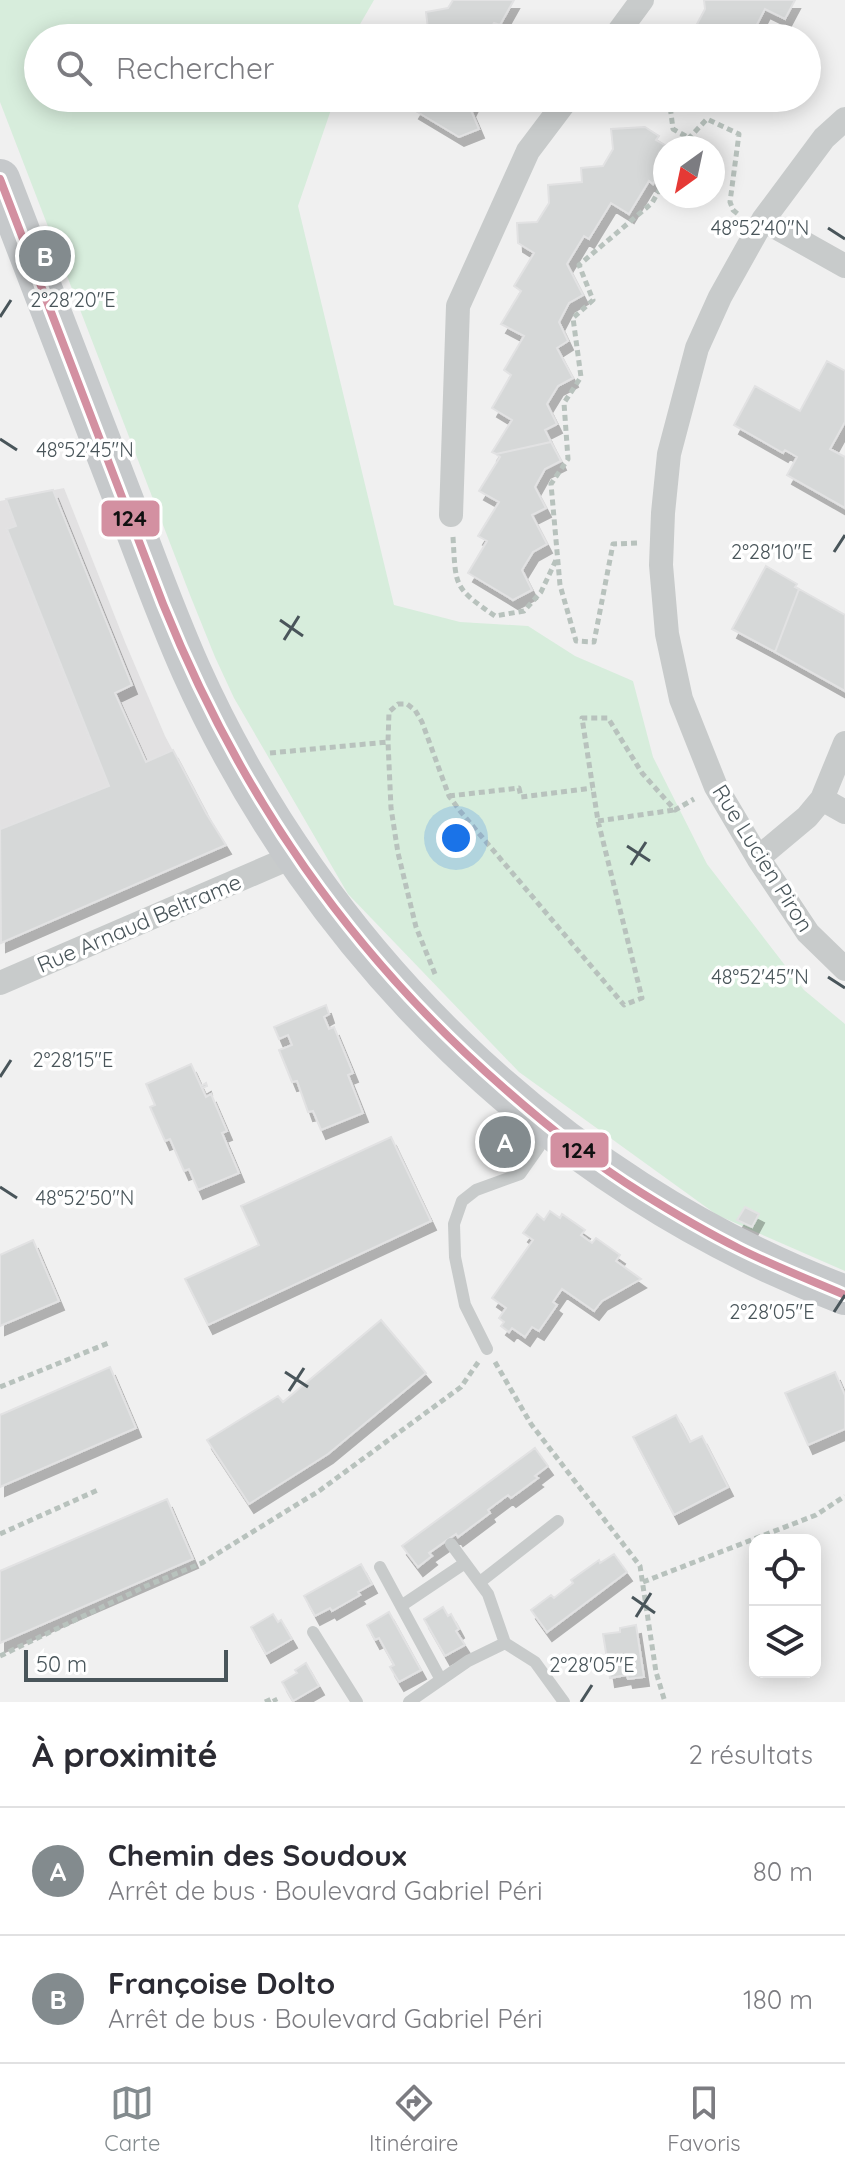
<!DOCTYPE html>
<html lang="fr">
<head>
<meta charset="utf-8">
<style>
  :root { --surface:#fff; --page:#f2f2f3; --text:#2b2b33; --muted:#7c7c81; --line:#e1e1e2; --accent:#838b8e }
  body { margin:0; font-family:Quicksand,sans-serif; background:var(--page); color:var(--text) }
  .controls { position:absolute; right:24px; bottom:24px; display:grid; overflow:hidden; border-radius:16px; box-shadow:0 4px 20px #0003 }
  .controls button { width:72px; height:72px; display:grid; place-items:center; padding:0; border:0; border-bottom:2px solid var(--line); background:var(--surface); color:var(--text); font:40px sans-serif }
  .compass { position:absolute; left:653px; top:136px; width:72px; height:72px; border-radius:50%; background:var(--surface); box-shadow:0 4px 20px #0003; rotate:213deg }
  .scale { position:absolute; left:24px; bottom:20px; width:204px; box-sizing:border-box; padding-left:8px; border:4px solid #49555a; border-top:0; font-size:22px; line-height:28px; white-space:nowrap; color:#49555a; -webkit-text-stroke:6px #fff; paint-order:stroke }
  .you { position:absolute; left:456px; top:838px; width:28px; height:28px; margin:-20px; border:6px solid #fff; border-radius:50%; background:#1a73e8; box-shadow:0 0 0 12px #1a73e833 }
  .badge { display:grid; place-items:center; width:52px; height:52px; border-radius:50%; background:var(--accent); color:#fff; font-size:26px; font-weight:700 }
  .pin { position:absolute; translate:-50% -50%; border:4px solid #fff; box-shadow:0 2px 8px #0006 }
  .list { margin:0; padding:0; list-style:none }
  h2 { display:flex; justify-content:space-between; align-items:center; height:104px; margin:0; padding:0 32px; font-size:34px }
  h2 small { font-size:26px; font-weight:400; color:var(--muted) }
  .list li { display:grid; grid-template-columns:52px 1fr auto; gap:24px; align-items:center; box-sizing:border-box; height:128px; padding:0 32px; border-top:2px solid var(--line) }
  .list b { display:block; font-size:30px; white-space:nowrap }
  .list p { margin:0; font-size:26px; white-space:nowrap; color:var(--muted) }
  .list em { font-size:26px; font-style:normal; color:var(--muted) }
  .icon { flex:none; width:44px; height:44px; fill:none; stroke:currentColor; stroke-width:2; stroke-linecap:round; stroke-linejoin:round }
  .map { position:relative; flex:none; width:845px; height:1702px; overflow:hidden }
  .search { position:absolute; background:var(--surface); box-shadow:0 4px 20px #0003; left:24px; right:24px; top:24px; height:88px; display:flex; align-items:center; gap:20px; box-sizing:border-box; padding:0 28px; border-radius:44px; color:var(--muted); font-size:30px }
  .sheet { height:360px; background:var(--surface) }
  nav { display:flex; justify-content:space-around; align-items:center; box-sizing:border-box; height:112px; border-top:2px solid var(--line); background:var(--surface); font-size:22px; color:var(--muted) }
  nav a { display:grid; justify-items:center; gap:4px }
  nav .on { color:var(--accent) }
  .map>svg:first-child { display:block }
  .education { fill:#e2e1e2 }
  .green { fill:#d7eddc }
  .building { fill:#d6d8d8; stroke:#e2e2e3; stroke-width:2; filter:url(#shadow) }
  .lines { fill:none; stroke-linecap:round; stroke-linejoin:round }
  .path { stroke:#b8c2bd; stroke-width:5; stroke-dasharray:6 4; stroke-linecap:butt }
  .service { stroke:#c8cbcb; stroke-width:12 }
  .minor { stroke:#c8cbcb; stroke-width:24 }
  .primary { stroke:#c6c9cb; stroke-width:40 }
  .bus-1-casing { stroke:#fff; stroke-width:14 }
  .bus-1 { stroke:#d390a1; stroke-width:8 }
  .ticks { fill:none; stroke:#49555a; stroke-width:3 }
  .labels { text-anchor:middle; stroke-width:7; stroke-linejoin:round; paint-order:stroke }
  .street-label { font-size:22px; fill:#49555a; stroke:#fff }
  .ticks-label { font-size:20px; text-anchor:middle; fill:#49555a; stroke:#fff; stroke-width:7; stroke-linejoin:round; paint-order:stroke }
  .line-badge { stroke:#fff; stroke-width:3 }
  .pale-badge-label { font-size:22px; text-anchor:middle; font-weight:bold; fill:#111 }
</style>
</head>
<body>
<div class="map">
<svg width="845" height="1702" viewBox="0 0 845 1702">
  <defs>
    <filter id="shadow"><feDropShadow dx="5" dy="9" stdDeviation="0" flood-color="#0004"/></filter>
  </defs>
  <rect width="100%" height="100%" fill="#f0f0f0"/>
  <path class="education" d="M64,488L125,642L165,736L206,813L226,845L0,944V501Z"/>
  <path class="green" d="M0,0H374L359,26L355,38H38V98H335L298,206L394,605L460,622L528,626L575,656L633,681L653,757L707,864L804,990L845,1024V1271L717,1215L519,1072L348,894L234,698L215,657L190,595L0,102Z"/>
  <path class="building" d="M453,0H514L500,25L494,23L486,38H443L428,29L426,12L448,8Z
    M704,0H795L785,19L765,9L750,38H674V29L696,26L705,9Z
    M421,98H475L470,108L479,129L459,137L414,110Z
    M645,127L659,136L656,140L670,148H665V165L653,184L649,181L629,214L611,203L589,239L584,236L567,264L583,295L569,303L559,322L568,341L557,348L573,378L558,386L547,404L557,424L545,430L551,442L496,454L492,452L512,420L492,408L511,375L504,370L524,336L501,324L521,291L514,286L534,253L518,243L517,223L537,222L549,203L548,185L582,182L581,168L603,166L613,149L611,129Z
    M827,361L845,371V422L830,449L845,457V508L787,475L797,457L785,450L783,453L734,425L755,386L800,411Z
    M551,442L561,461L545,469L535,487L546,508L532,515L547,544L533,552L522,570L532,590L513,600L468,573L487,541L478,536L499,502L479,491L500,457L496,454Z
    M53,490L132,685L115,693L146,762L173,750L206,813L226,845L1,943L0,825L1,829L109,786L7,529L16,526L6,499Z
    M766,566L797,584L795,587L799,589L775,652L732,629Z
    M799,589L845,615V691L775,652Z
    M326,1005L329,1014L324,1017L329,1029L334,1027L353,1073L348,1075L363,1113L321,1130L313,1111L308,1112L297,1081L292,1082L279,1050L292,1045L288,1035L279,1039L274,1027Z
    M191,1064L201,1086L206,1083L207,1086L202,1088L206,1097L211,1094L227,1131L222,1133L239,1173L198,1190L189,1169L184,1171L170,1139L165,1141L150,1107L155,1105L146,1084Z
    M391,1137L431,1221L208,1325L185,1279L259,1245L241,1206Z
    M745,1207L759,1214L752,1227L737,1220Z
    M550,1211L560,1218L562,1214L585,1230L581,1235L592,1243L596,1238L620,1255L616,1261L641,1279L602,1301L594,1311L562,1289L553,1302L557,1305L539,1331L532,1327L525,1337L512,1328L509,1332L501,1326L504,1322L499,1318L506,1308L492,1298L533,1240L523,1233L537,1214L544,1220Z
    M33,1240L59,1301L0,1326V1255Z
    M381,1320L426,1373L328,1454L249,1504L207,1440L278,1396L283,1402Z
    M110,1367L136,1428L0,1487V1415Z
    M835,1372L845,1395V1429L808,1445L785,1393Z
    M676,1415L690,1442L702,1436L728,1487L674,1515L633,1437Z
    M535,1448L548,1466L535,1476L538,1478L511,1498L508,1495L488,1510L490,1513L458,1537L456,1534L429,1553L432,1556L418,1567L402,1546Z
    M167,1499L193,1559L0,1643V1571Z
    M614,1554L627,1572L547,1632L531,1610L551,1595L554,1598L573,1583L571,1580L599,1560L600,1563Z
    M361,1564L372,1584L358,1592L360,1595L332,1611L330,1608L315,1616L304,1596Z
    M443,1607L448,1616L451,1614L459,1629L456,1631L465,1645L445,1656L424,1619Z
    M389,1612L421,1670L399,1682L390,1667L394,1665L379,1638L375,1640L367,1625Z
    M273,1614L278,1622L281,1620L292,1639L266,1654L251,1627Z
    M636,1625L644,1677L628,1679L627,1675L610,1678L603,1634L620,1632V1628Z
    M306,1663L319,1686L293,1701L282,1682L297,1673L295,1670Z"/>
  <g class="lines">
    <path class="path" d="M669,98L673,129L689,138
      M683,148L689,138L707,119L739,134L730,202L733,210L739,215
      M453,537C456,587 453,587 495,616L524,611L541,592L557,558
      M637,543L613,544L594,642L576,641L560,585L551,484L568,459L564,403L581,377L573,318L593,300L579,265L652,203L665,180
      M270,753L388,742
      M449,796L519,788L521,797L592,788
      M598,821L674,810
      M435,974L416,927L398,853L391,808L388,742L389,712L398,704H407L415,710L422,722L449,796L460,811L624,1005L642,998L598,821L582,718H608L642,773L675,810L694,799
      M495,1362L531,1424L640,1566L656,1672L665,1702
      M0,1387L111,1342
      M0,1534L100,1489
      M643,1582L816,1515L845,1496
      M0,1656L146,1586L202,1563L319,1491L461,1387L479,1361
      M265,1702L274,1698L276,1702"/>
    <path class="service" d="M487,1349L465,1305L455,1257L454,1224L462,1201L476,1190L520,1174L539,1147
      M451,1544L488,1594L505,1643
      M380,1567L441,1680
      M480,1582L558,1521
      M401,1606L465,1563
      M313,1632L357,1702
      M409,1702L468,1661L505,1643L535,1662L564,1702"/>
    <path class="minor" d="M614,38L642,0
      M845,119L824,138L763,220L720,297L697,348L669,454L663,513L661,565L667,634L681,699L716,787L758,858L808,933L845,969
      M763,220L845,266
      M451,515L458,306L528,151L568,98
      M822,799L845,743
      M758,858L807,817L822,799L845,812
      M0,983L278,863"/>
    <path class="primary" d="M0,179C41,283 81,388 121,493C144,552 165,612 191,670C318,953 554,1185 845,1295"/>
    <defs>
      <path id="bus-1" d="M0,179L163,604C240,795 350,954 505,1089C547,1126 592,1162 640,1192C672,1212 706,1232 740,1249C774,1266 810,1280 845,1295"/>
    </defs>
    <use href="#bus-1" class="bus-1-casing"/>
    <use href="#bus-1" class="bus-1"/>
  </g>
  <path class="ticks" d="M828,228L845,239M0,317L11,300M0,439L17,450M834,552L845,535M280,620L303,636M284,640L299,616M627,846L650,861M631,865L646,842M828,977L845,988M0,1077L11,1060M0,1187L17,1198M834,1312L845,1295M285,1372L308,1387M289,1391L304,1368M632,1597L655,1613M636,1617L651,1593M581,1702L592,1685"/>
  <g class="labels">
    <g class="street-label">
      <text transform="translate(763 858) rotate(58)" y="8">Rue Lucien Piron</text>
      <text transform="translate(139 923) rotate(-23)" y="8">Rue Arnaud Beltrame</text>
    </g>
  </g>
  <g class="ticks-label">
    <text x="760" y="235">48°52'40"N</text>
    <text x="73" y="307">2°28'20"E</text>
    <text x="85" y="457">48°52'45"N</text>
    <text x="772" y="559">2°28'10"E</text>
    <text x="760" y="984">48°52'45"N</text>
    <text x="73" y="1067">2°28'15"E</text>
    <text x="85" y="1205">48°52'50"N</text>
    <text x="772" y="1319">2°28'05"E</text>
    <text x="592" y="1672">2°28'05"E</text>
  </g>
  <g class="line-badge">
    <rect x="100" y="499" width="61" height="39" rx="8" fill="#d390a1"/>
    <rect x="549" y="1131" width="61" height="38" rx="8" fill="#d390a1"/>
  </g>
  <g class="pale-badge-label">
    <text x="130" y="526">124</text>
    <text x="579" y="1158">124</text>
  </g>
</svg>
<div class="controls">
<button><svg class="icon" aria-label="locate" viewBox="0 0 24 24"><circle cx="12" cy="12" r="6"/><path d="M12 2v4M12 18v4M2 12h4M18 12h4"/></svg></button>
<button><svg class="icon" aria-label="layers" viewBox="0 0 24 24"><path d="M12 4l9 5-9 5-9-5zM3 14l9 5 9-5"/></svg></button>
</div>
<svg class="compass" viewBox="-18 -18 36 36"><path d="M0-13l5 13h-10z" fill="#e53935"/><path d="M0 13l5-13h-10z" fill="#7c7c81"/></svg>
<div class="scale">50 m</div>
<div class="you"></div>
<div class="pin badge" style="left:505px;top:1142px">A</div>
<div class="pin badge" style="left:45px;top:256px">B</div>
<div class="search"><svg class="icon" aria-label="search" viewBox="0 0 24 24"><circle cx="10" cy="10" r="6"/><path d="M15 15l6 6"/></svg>Rechercher</div>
</div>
<section class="sheet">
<h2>À proximité<small>2 résultats</small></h2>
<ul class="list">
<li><span class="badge">A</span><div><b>Chemin des Soudoux</b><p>Arrêt de bus · Boulevard Gabriel Péri</p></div><em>80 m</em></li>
<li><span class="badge">B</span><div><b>Françoise Dolto</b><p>Arrêt de bus · Boulevard Gabriel Péri</p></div><em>180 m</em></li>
</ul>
</section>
<nav>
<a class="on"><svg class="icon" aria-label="map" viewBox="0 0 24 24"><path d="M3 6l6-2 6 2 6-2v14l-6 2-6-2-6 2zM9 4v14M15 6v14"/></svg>Carte</a>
<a><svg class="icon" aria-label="directions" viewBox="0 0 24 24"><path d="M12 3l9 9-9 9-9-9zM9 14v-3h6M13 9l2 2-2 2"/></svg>Itinéraire</a>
<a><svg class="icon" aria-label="saved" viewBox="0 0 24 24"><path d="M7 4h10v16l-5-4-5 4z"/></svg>Favoris</a>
</nav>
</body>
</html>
